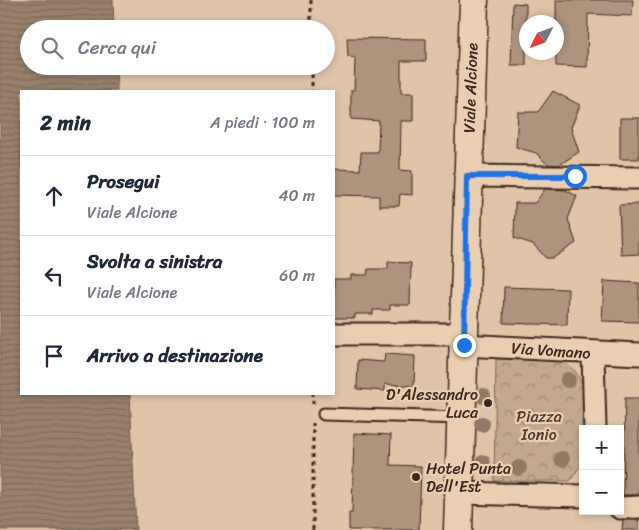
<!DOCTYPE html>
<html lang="it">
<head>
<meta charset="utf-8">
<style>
  :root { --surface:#fff; --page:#f2f2f3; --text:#1f2937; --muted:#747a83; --line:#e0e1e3 }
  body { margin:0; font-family:Sriracha,sans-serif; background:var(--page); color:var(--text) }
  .controls { position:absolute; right:15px; bottom:15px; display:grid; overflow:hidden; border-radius:0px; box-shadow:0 2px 8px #0003 }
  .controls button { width:45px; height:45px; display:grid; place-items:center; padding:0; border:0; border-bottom:1px solid var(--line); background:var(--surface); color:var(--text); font:25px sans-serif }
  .compass { position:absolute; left:519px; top:15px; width:45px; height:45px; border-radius:50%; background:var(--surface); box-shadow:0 2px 8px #0003; rotate:228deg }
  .stop { position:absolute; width:15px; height:15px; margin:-11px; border:4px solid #1a73e8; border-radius:50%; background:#fff }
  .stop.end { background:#1a73e8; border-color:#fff; box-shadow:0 1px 5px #0008 }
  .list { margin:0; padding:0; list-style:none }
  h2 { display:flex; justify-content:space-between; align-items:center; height:65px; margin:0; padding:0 20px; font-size:21px }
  h2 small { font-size:16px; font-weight:400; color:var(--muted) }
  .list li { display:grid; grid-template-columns:32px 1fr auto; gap:15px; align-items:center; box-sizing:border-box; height:80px; padding:0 20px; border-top:1px solid var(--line) }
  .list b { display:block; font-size:19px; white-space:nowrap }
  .list p { margin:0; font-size:16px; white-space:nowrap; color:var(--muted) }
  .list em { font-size:16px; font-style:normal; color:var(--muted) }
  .icon { flex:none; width:28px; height:28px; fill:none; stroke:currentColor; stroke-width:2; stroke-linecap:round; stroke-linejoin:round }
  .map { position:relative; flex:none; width:639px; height:530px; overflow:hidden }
  .search { position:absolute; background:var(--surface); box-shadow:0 2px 8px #0003; left:20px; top:20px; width:315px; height:55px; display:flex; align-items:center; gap:12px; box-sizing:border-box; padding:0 18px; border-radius:28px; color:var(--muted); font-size:19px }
  .panel { position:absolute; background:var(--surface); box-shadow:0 2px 8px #0003; left:20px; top:90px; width:315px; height:305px; border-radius:0px }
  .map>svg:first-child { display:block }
  .park { fill:url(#park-crowns); stroke:#7e6956 }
  .water { fill:url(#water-rules); stroke:#735e4d }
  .building { fill:#ac947e; stroke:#3b2a1e }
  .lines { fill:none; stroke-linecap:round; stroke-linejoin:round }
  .service-casing { stroke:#3b2a1e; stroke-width:15 }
  .minor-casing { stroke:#3b2a1e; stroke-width:25 }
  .tertiary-casing { stroke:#3b2a1e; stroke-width:31 }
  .path { stroke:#3b2a1e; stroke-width:3; stroke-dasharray:4 4; stroke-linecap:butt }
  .service { stroke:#eaceb1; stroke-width:11 }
  .minor { stroke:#eaceb1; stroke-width:21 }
  .tertiary { stroke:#eaceb1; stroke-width:28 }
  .tree { fill:#907a65 }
  .route { stroke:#1a73e8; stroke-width:6 }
  .poi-dot { fill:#3b2a1e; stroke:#eaceb1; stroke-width:2 }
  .labels { text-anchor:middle; stroke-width:4.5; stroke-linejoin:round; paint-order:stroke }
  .street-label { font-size:16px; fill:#3b2a1e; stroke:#eaceb1 }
  .poi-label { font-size:16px; fill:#3b2a1e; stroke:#eaceb1; text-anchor:end }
  .park-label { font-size:16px; fill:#4f3d2f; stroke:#eaceb1 }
</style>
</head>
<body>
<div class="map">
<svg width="639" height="530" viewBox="0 0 639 530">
  <defs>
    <pattern id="park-crowns" width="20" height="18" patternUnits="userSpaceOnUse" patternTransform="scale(1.25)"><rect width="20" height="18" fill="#c1a88f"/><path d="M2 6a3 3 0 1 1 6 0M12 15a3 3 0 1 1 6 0" fill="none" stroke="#9e8974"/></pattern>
    <pattern id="water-rules" width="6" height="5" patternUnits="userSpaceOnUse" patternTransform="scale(1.25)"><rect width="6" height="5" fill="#98816c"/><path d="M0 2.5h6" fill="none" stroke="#7d6a58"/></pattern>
  </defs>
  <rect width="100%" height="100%" fill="#e0c4a8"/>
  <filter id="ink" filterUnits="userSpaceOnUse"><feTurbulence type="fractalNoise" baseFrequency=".02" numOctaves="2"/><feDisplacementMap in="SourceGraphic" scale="10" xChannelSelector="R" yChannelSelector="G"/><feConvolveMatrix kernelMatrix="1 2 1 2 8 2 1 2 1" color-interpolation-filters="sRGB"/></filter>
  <g filter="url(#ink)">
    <path class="park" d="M496,359L563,361L576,372L583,385L581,465L570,481H494Z"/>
    <path class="water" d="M0,0H113L114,29H29V66H116L117,91H21V394H130L136,530H0Z"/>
    <path class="building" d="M556,0H633L632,16L588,14L587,67L556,66Z
      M513,3L526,4V65H511Z
      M347,38L426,39V61H401V93H413V121H401L400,170L412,171V195L400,194L399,206H379V196L334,195V169L360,170L361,152H378L379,121L351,119V90H354L355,58L348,57Z
      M553,91L580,105L571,128L579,152L559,165L547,164L536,153L516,147L518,112H538Z
      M620,118H639V159H620Z
      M545,189L565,190L577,196L568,219L576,243L553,258H546L533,244L514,238L515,203H535Z
      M639,204V254L621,255L619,205Z
      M388,262L411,263L410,305H390V310H373V314H355V318H334V279H351V275H367L368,269H388Z
      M604,281L639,283V322L602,321Z
      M504,287L568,289L567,325L503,323Z
      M385,354L415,356L414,386L385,384V391L357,389L358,360L384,362Z
      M625,398H639V495H623Z
      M354,433L391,435L390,465L421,466L419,530H349V513H352Z
      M623,520H639V530H622Z"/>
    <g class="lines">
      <defs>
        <path id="service" d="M324,414L462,418"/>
        <path id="minor" d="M467,176L639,178
          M334,334H465
          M464,345L639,354
          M593,354L595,429
          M459,493L583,496
          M620,508L639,507"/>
        <path id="tertiary" d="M458,530L474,0"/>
      </defs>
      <use href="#service" class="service-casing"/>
      <use href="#minor" class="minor-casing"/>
      <use href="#tertiary" class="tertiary-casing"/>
      <path class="path" d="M311,0V29
        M312,66V91
        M313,404V394
        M313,530V423"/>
      <use href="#service" class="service"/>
      <use href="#minor" class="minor"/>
      <use href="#tertiary" class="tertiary"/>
    </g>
    <g class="tree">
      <circle cx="568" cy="380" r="8"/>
      <circle cx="483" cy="396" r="8"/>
      <circle cx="482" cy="424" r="8"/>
      <circle cx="562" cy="459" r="8"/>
      <circle cx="483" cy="463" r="8"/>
      <circle cx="519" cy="468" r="8"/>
    </g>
  </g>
  <g class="lines" filter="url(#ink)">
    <path class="route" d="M464,345L467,176H575"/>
  </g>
  <g class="poi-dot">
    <circle cx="488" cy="403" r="5"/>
    <circle cx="416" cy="477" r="5"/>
  </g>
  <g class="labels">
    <g class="street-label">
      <text transform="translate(470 88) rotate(-88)" y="6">Viale Alcione</text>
      <text transform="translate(551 350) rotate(4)" y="6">Via Vomano</text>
    </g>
    <g class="poi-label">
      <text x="478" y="400">D'Alessandro<tspan x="478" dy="18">Luca</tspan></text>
      <text x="426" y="474" text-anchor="start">Hotel Punta<tspan x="426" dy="18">Dell'Est</tspan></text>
    </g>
    <g class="park-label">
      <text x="539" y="422">Piazza<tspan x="539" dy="18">Ionio</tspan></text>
    </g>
  </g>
</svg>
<div class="controls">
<button>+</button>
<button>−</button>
</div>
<svg class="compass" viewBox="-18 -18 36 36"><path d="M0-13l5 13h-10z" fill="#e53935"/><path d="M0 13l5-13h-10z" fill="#747a83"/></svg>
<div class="stop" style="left:575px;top:176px"></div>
<div class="stop end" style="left:464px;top:345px"></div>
<div class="search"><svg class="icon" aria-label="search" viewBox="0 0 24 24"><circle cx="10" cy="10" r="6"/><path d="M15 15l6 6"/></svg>Cerca qui</div>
<section class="panel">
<h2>2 min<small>A piedi · 100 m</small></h2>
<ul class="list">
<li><svg class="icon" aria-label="ahead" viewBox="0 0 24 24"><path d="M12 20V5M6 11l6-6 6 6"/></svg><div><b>Prosegui</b><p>Viale Alcione</p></div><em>40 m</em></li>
<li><svg class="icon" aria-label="left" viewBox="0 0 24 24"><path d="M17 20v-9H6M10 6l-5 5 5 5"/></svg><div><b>Svolta a sinistra</b><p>Viale Alcione</p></div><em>60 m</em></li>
<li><svg class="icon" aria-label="arrive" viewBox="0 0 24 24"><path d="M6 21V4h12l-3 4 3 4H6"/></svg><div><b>Arrivo a destinazione</b></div></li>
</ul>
</section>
</div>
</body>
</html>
